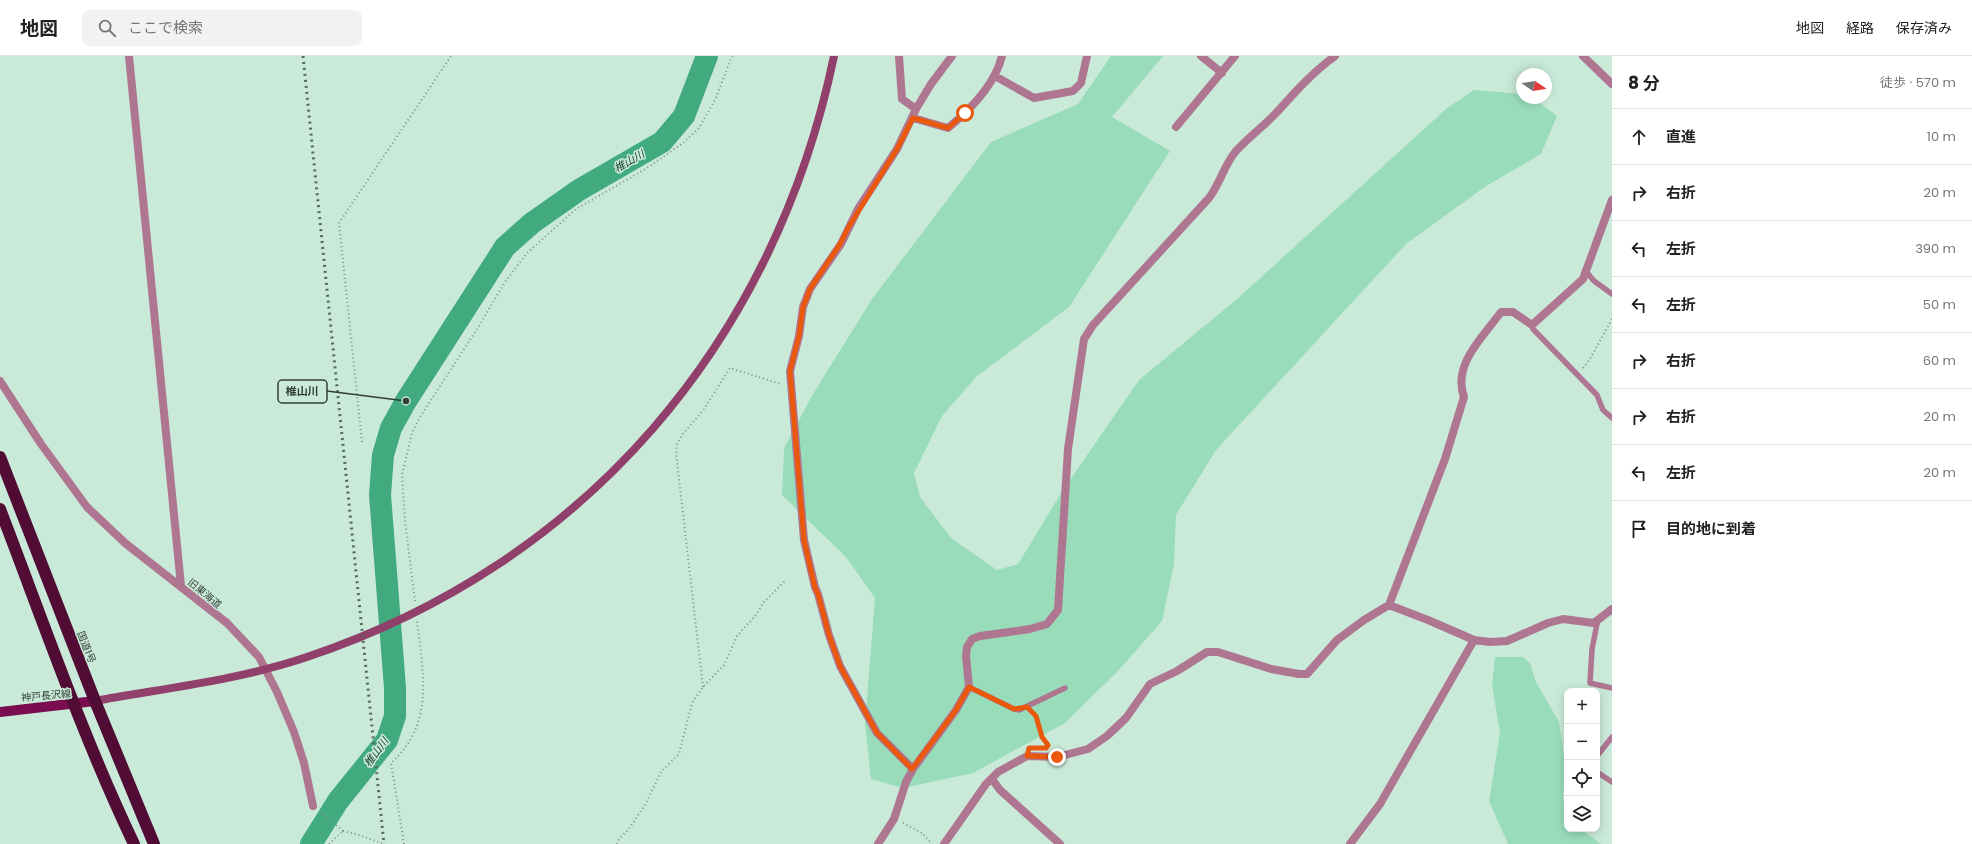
<!DOCTYPE html>
<html lang="ja">
<head>
<meta charset="utf-8">
<style>
  :root { --surface:#fff; --page:#f2f2f2; --text:#222; --muted:#767676; --line:#e0e0e0 }
  body { margin:0; font-family:Poppins,"Noto Sans JP",sans-serif; background:var(--page); color:var(--text) }
  .controls { position:absolute; right:12px; bottom:12px; display:grid; overflow:hidden; border-radius:8px; box-shadow:0 2px 10px #0003 }
  .controls button { width:36px; height:36px; display:grid; place-items:center; padding:0; border:0; border-bottom:1px solid var(--line); background:var(--surface); color:var(--text); font:20px sans-serif }
  .compass { position:absolute; left:1516px; top:12px; width:36px; height:36px; border-radius:50%; background:var(--surface); box-shadow:0 2px 10px #0003; rotate:102deg }
  .stop { position:absolute; width:12px; height:12px; margin:-9px; border:3px solid #ea580c; border-radius:50%; background:#fff }
  .stop.end { background:#ea580c; border-color:#fff; box-shadow:0 1px 4px #0008 }
  .list { margin:0; padding:0; list-style:none }
  h2 { display:flex; justify-content:space-between; align-items:center; height:52px; margin:0; padding:0 16px; font-size:17px }
  h2 small { font-size:13px; font-weight:400; color:var(--muted) }
  .list li { display:grid; grid-template-columns:26px 1fr auto; gap:12px; align-items:center; box-sizing:border-box; height:56px; padding:0 16px; border-top:1px solid var(--line) }
  .list b { display:block; font-size:15px; white-space:nowrap }
  .list em { font-size:13px; font-style:normal; color:var(--muted) }
  .icon { flex:none; width:22px; height:22px; fill:none; stroke:currentColor; stroke-width:2; stroke-linecap:round; stroke-linejoin:round }
  .map { position:relative; flex:none; width:1612px; height:788px; overflow:hidden }
  header { display:flex; align-items:center; gap:24px; box-sizing:border-box; height:56px; padding:0 20px; background:var(--surface); border-bottom:1px solid var(--line) }
  header strong { font-size:19px }
  nav { display:flex; gap:22px; margin-inline-start:auto; font-size:14px }
  .search { width:280px; height:36px; background:var(--page); display:flex; align-items:center; gap:10px; box-sizing:border-box; padding:0 14px; border-radius:8px; color:var(--muted); font-size:15px }
  main { display:flex }
  aside { flex:1; background:var(--surface) }
  .map>svg:first-child { display:block }
  .green { fill:#99dcba }
  .lines { fill:none; stroke-linecap:round; stroke-linejoin:round }
  .river { stroke:#41aa7e; stroke-width:22 }
  .path { stroke:#7b9186; stroke-width:2; stroke-dasharray:1 3; stroke-linecap:butt }
  .lane { stroke:#af7691; stroke-width:5.5 }
  .street { stroke:#af7691; stroke-width:8 }
  .secondary { stroke:#91406b; stroke-width:8 }
  .primary { stroke:#790d50; stroke-width:10 }
  .highway { stroke:#500c34; stroke-width:12 }
  .rail { stroke:#57695f; stroke-width:3; stroke-dasharray:2 4; stroke-linecap:butt }
  .route { stroke:#ea580c; stroke-width:5 }
  .labels { text-anchor:middle; stroke-width:3; stroke-linejoin:round; paint-order:stroke }
  .street-label { font-size:10px; fill:#323f38; stroke:#caead9 }
  .water-label { font-size:11px; font-style:italic; fill:#1d4835; stroke:#caead9 }
  .leader { fill:none; stroke:#323f38; stroke-width:1.5 }
  .callout-dot { fill:#323f38; stroke:#caead9; stroke-width:1.5 }
  .callout { fill:#caead9; stroke:#323f38; stroke-width:1.5 }
  .callout-label { font-size:11px; text-anchor:middle; font-weight:bold; fill:#323f38 }
</style>
</head>
<body>
<header>
<strong>地図</strong>
<div class="search"><svg class="icon" aria-label="search" viewBox="0 0 24 24"><circle cx="10" cy="10" r="6"/><path d="M15 15l6 6"/></svg>ここで検索</div>
<nav><a>地図</a><a>経路</a><a>保存済み</a></nav>
</header>
<main>
<div class="map">
<svg width="1612" height="788" viewBox="0 0 1612 788">
  <rect width="100%" height="100%" fill="#caead9"/>
  <path class="green" d="M1111,0H1163L1112,61L1170,95L1069,251L976,321L942,360L914,417L920,441L951,482L997,514L1018,508L1063,434L1139,324L1237,243L1446,53L1474,34L1522,38V42H1533L1557,60L1541,98L1486,130L1406,188L1216,394L1176,459L1174,508L1162,565L1118,615L1065,667L973,717L903,732L871,723L865,667L875,542L846,501L782,439L784,392L813,338L872,243L991,86L1078,48Z
    M1495,601H1523L1530,607L1536,626L1559,666L1565,707L1563,744L1567,755V773H1580L1601,788H1508L1489,745L1500,677L1492,629Z"/>
  <g class="lines">
    <path class="river" d="M311,788L338,745L387,684L395,660V632L380,439L383,399L391,372L406,345L505,191L532,167L579,134L662,86L684,60L707,0"/>
    <path class="path" d="M1583,312L1590,303L1612,263
      M362,386L339,167L451,0
      M415,545L405,465L402,419L412,377L420,361L479,270L505,226L527,197L576,153L644,114L683,87L699,72L716,42L732,0
      M703,631L676,397L677,388L683,378L704,353L730,312L781,328
      M1033,657L1038,664L1042,681L1048,691
      M321,756L343,775
      M903,767L922,777L932,788
      M343,775L356,778L384,788
      M329,788L343,775
      M404,788L391,707C435,667 423,619 417,565
      M617,788L619,783L628,774L645,749L661,716L679,698L692,647L703,631L724,609L737,580L757,558L763,547L785,525"/>
    <path class="lane" d="M1585,214L1594,225L1612,238
      M1532,269L1533,273L1597,339L1603,354L1612,362
      M1598,563L1592,593L1590,627L1612,632
      M969,631L1014,653L1019,654L1065,632
      M1597,700L1612,681
      M1597,716L1612,726"/>
    <path class="street" d="M129,0L181,530
      M899,0L902,43L916,53
      M1201,0L1222,17
      M1583,0L1612,28
      M995,20L1034,42L1073,35L1081,27L1087,0
      M913,62L948,72C971,53 995,29 1002,0
      M1176,71L1235,0
      M0,325L41,388L87,451L125,487L227,567L259,601L277,636L294,676L304,707L313,750
      M1389,549L1428,564L1474,584L1490,586L1507,585L1548,567L1563,563L1594,567L1612,553
      M913,713L877,677L840,610L829,579L818,538L815,531L804,484L790,315L799,280L803,251L810,233L841,188L858,153L897,93L916,53L931,28L952,0
      M992,723L1000,734L1060,788
      M878,788L894,763L906,726L913,713L956,654L969,631L966,600L967,591L972,583L980,580L1030,573L1047,568L1058,554L1068,393L1084,283L1093,269L1209,142C1220,128 1224,109 1236,95C1249,81 1265,69 1278,55C1296,35 1313,16 1335,0
      M944,788L986,728L998,716L1027,700L1057,701L1088,693L1107,680L1126,662L1150,628L1177,615L1207,596H1218L1271,613L1299,618H1307L1337,584L1364,564L1389,549L1445,403L1464,341C1452,308 1484,280 1501,256H1513L1532,269L1583,223L1612,144
      M1350,788L1380,748L1474,584"/>
    <path class="secondary" d="M95,645C166,632 239,624 307,601C586,508 775,285 834,0"/>
    <path class="primary" d="M0,656L95,645"/>
    <path class="highway" d="M0,401L95,645L154,788
      M0,453C43,565 82,679 134,788"/>
    <path class="rail" d="M303,0L384,788"/>
  </g>
  <g class="lines">
    <path class="route" d="M965,57L948,72L913,62L897,93L848,172L840,188L810,233L803,251L799,280L790,315L804,484L815,532L818,538L829,579L840,610L877,677L912,713L956,654L969,631L1014,653L1027,651L1036,660L1042,681L1048,689L1046,692H1029L1027,700L1057,701"/>
  </g>
  <g class="labels">
    <g class="street-label">
      <text transform="translate(205 537) rotate(39)" y="4">旧東海道</text>
      <text transform="translate(87 591) rotate(68)" y="4">国道1号</text>
      <text transform="translate(46 639) rotate(-5)" y="4">神戸長沢線</text>
    </g>
    <g class="water-label">
      <text transform="translate(629 105) rotate(-30)" y="4">椎山川</text>
      <text transform="translate(376 696) rotate(-54)" y="4">椎山川</text>
    </g>
  </g>
  <path class="leader" d="M406 345L327 335"/>
  <circle class="callout-dot" cx="406" cy="345" r="4"/>
  <rect class="callout" x="278" y="324" width="49" height="23" rx="4"/>
  <g class="callout-label">
    <text x="302" y="339">椎山川</text>
  </g>
</svg>
<div class="controls">
<button>+</button>
<button>−</button>
<button><svg class="icon" aria-label="locate" viewBox="0 0 24 24"><circle cx="12" cy="12" r="6"/><path d="M12 2v4M12 18v4M2 12h4M18 12h4"/></svg></button>
<button><svg class="icon" aria-label="layers" viewBox="0 0 24 24"><path d="M12 4l9 5-9 5-9-5zM3 14l9 5 9-5"/></svg></button>
</div>
<svg class="compass" viewBox="-18 -18 36 36"><path d="M0-13l5 13h-10z" fill="#e53935"/><path d="M0 13l5-13h-10z" fill="#767676"/></svg>
<div class="stop" style="left:965px;top:57px"></div>
<div class="stop end" style="left:1057px;top:701px"></div>
</div>
<aside>
<h2>8 分<small>徒歩 · 570 m</small></h2>
<ul class="list">
<li><svg class="icon" aria-label="ahead" viewBox="0 0 24 24"><path d="M12 20V5M6 11l6-6 6 6"/></svg><div><b>直進</b></div><em>10 m</em></li>
<li><svg class="icon" aria-label="right" viewBox="0 0 24 24"><path d="M7 20v-9h11M14 6l5 5-5 5"/></svg><div><b>右折</b></div><em>20 m</em></li>
<li><svg class="icon" aria-label="left" viewBox="0 0 24 24"><path d="M17 20v-9H6M10 6l-5 5 5 5"/></svg><div><b>左折</b></div><em>390 m</em></li>
<li><svg class="icon" aria-label="left" viewBox="0 0 24 24"><path d="M17 20v-9H6M10 6l-5 5 5 5"/></svg><div><b>左折</b></div><em>50 m</em></li>
<li><svg class="icon" aria-label="right" viewBox="0 0 24 24"><path d="M7 20v-9h11M14 6l5 5-5 5"/></svg><div><b>右折</b></div><em>60 m</em></li>
<li><svg class="icon" aria-label="right" viewBox="0 0 24 24"><path d="M7 20v-9h11M14 6l5 5-5 5"/></svg><div><b>右折</b></div><em>20 m</em></li>
<li><svg class="icon" aria-label="left" viewBox="0 0 24 24"><path d="M17 20v-9H6M10 6l-5 5 5 5"/></svg><div><b>左折</b></div><em>20 m</em></li>
<li><svg class="icon" aria-label="arrive" viewBox="0 0 24 24"><path d="M6 21V4h12l-3 4 3 4H6"/></svg><div><b>目的地に到着</b></div></li>
</ul>
</aside>
</main>
</body>
</html>
